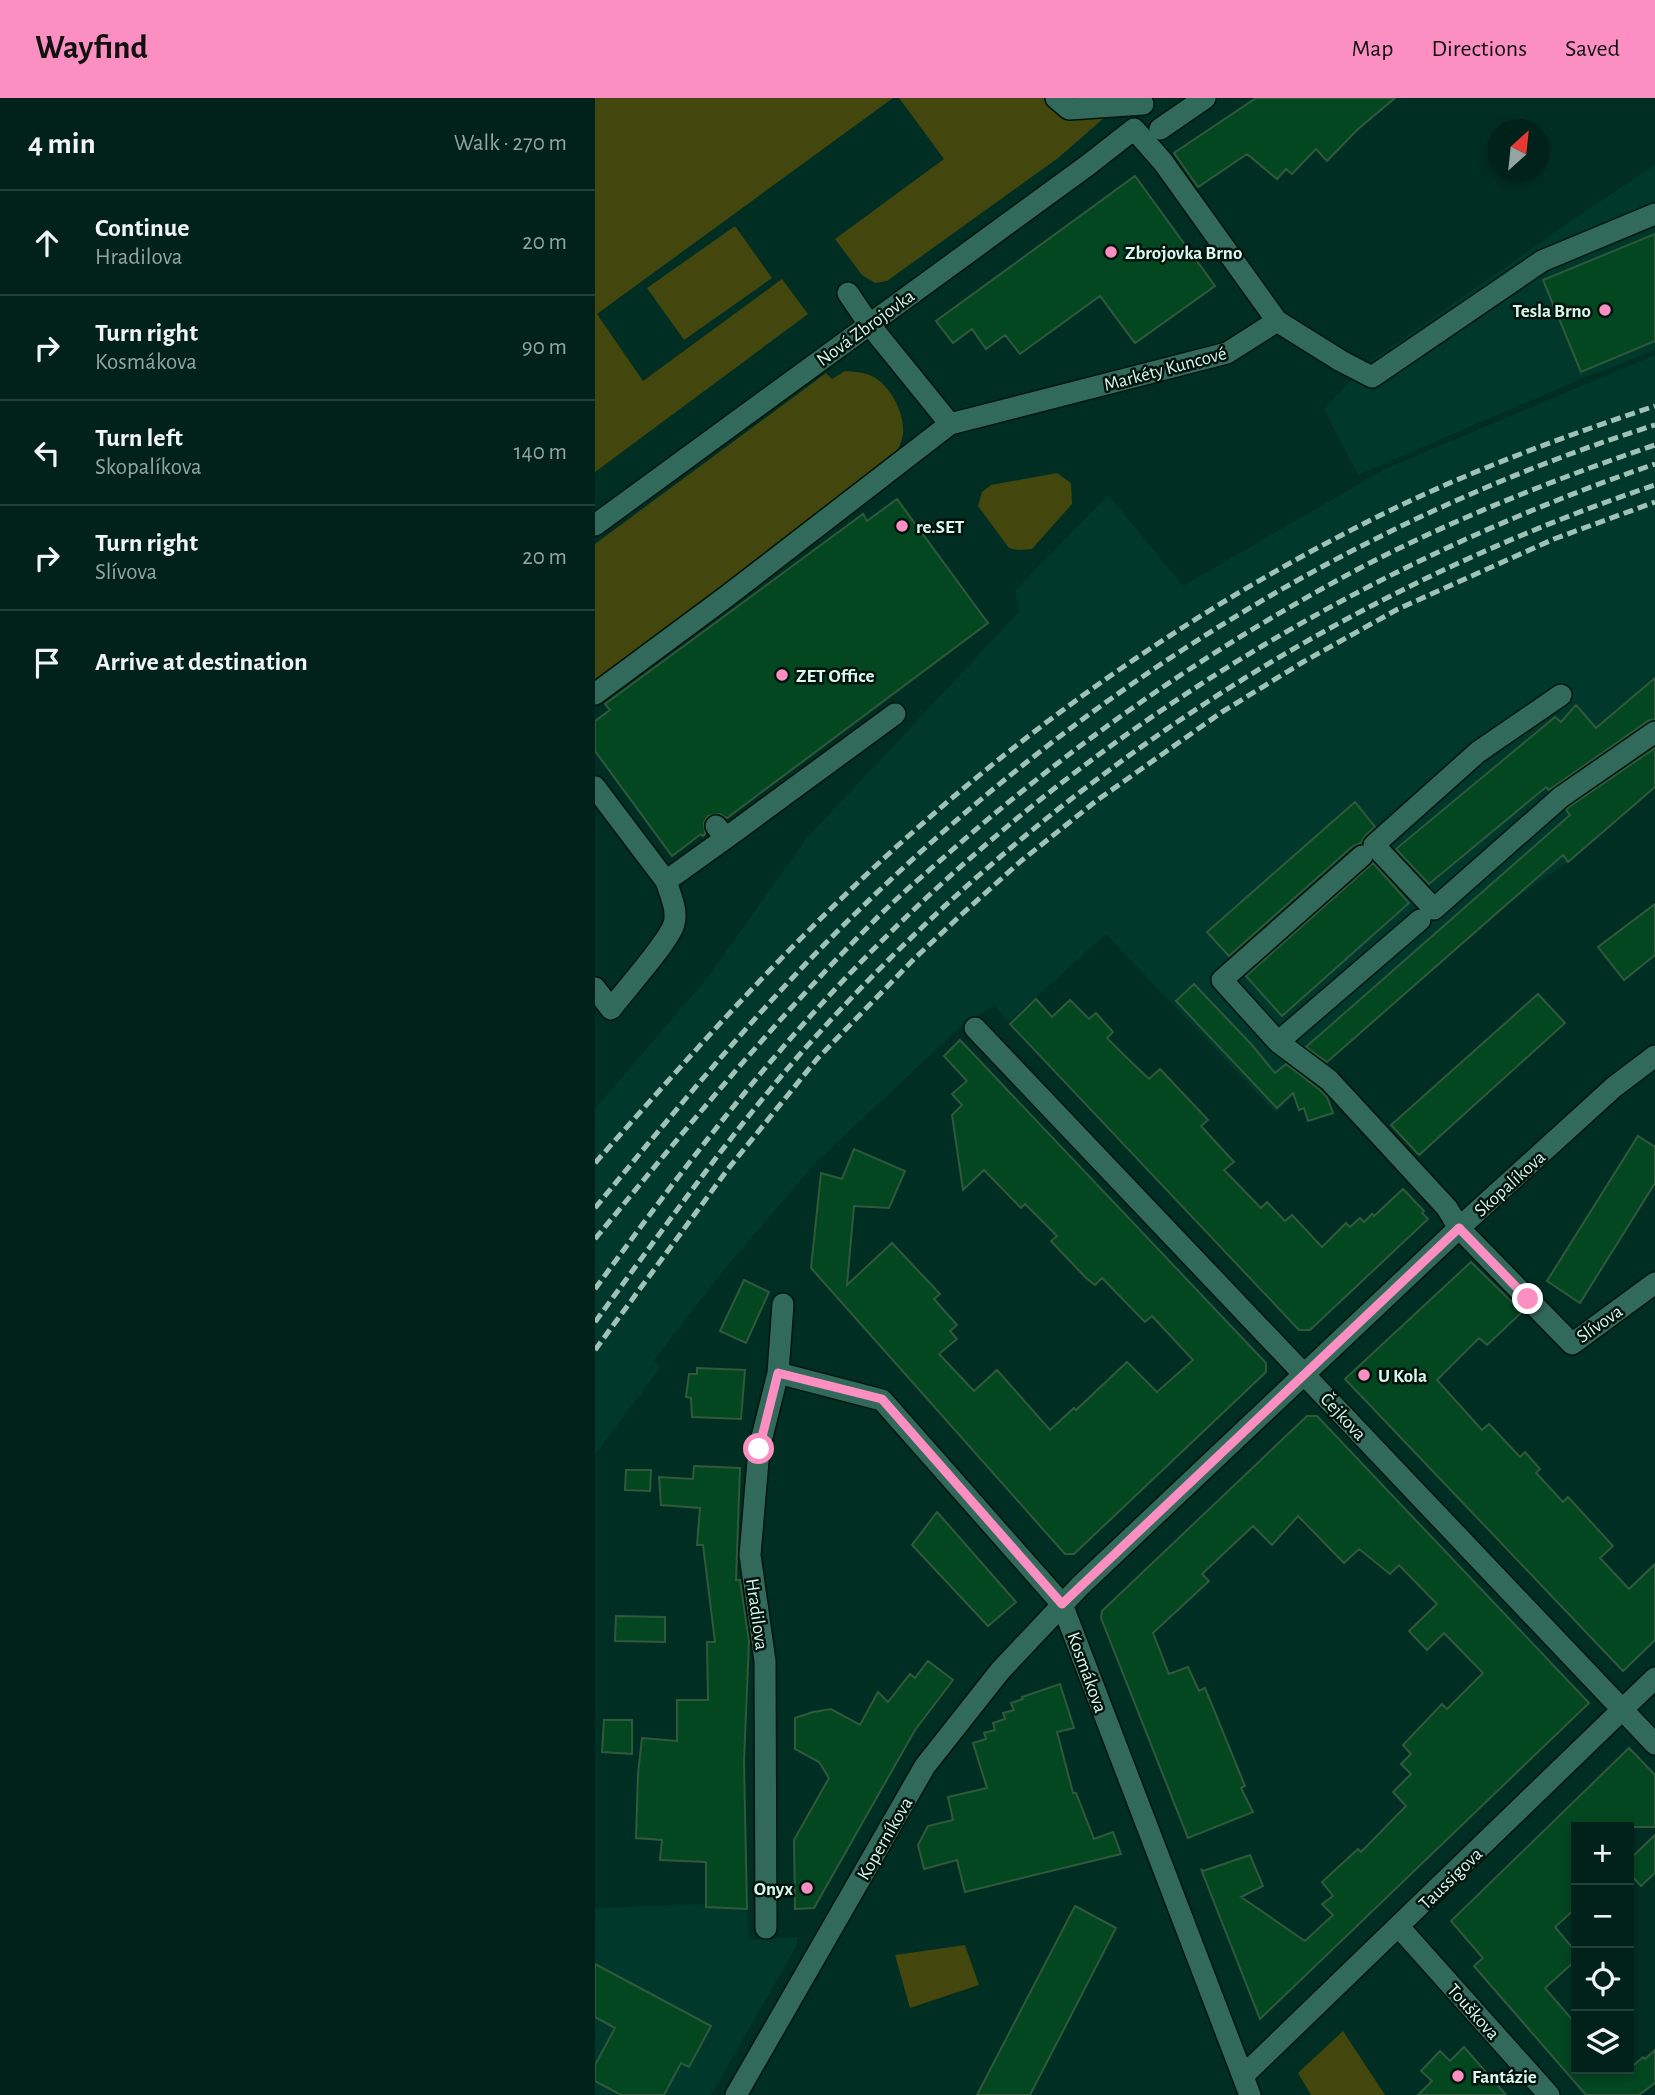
<!DOCTYPE html>
<html lang="en">
<head>
<meta charset="utf-8">
<style>
  :root { --surface:#00221a; --page:#0a2a23; --text:#f1f3f6; --muted:#95a4a2; --line:#223f39; --accent:#fc8fc1 }
  body { margin:0; font-family:"Alegreya Sans",sans-serif; background:var(--page); color:var(--text) }
  .controls { position:absolute; right:21px; bottom:21px; display:grid; overflow:hidden; border-radius:0px; box-shadow:0 4px 10px #0003 }
  .controls button { width:63px; height:63px; display:grid; place-items:center; padding:0; border:0; border-bottom:2px solid var(--line); background:var(--surface); color:var(--text); font:35px sans-serif }
  .compass { position:absolute; left:892px; top:21px; width:63px; height:63px; border-radius:50%; background:var(--surface); box-shadow:0 4px 10px #0003; rotate:27deg }
  .stop { position:absolute; width:21px; height:21px; margin:-16px; border:5px solid #fc8fc1; border-radius:50%; background:#fff }
  .stop.end { background:#fc8fc1; border-color:#fff; box-shadow:0 2px 7px #0008 }
  .list { margin:0; padding:0; list-style:none }
  h2 { display:flex; justify-content:space-between; align-items:center; height:91px; margin:0; padding:0 28px; font-size:30px }
  h2 small { font-size:23px; font-weight:400; color:var(--muted) }
  .list li { display:grid; grid-template-columns:46px 1fr auto; gap:21px; align-items:center; box-sizing:border-box; height:105px; padding:0 28px; border-top:2px solid var(--line) }
  .list b { display:block; font-size:26px; white-space:nowrap }
  .list p { margin:0; font-size:23px; white-space:nowrap; color:var(--muted) }
  .list em { font-size:23px; font-style:normal; color:var(--muted) }
  .icon { flex:none; width:38px; height:38px; fill:none; stroke:currentColor; stroke-width:2; stroke-linecap:round; stroke-linejoin:round }
  .map { position:relative; flex:none; width:1060px; height:1997px; overflow:hidden }
  header { display:flex; align-items:center; gap:42px; box-sizing:border-box; height:98px; padding:0 35px; background:var(--accent); color:#111 }
  header strong { font-size:33px }
  nav { display:flex; gap:38px; margin-inline-start:auto; font-size:24px }
  main { display:flex }
  aside { flex:1; background:var(--surface) }
  .map>svg:first-child { display:block }
  .built { fill:#00392b }
  .green { fill:#43460d }
  .building { fill:#034721; stroke:#30583b; stroke-width:2 }
  .lines { fill:none; stroke-linecap:round; stroke-linejoin:round }
  .minor-casing { stroke:#00140d; stroke-width:24 }
  .minor { stroke:#316a5a; stroke-width:21 }
  .rail { stroke:#9fc1b6; stroke-width:5; stroke-dasharray:10 5; stroke-linecap:butt }
  .route { stroke:#fc8fc1; stroke-width:9 }
  .poi-dot { fill:#fc8fc1; stroke:#00140d; stroke-width:2.5 }
  .labels { text-anchor:middle; stroke-width:5; stroke-linejoin:round; paint-order:stroke }
  .poi-label { font-size:19px; font-weight:bold; fill:#daf7ec; stroke:#00140d; text-anchor:start }
  .street-label { font-size:19px; fill:#daf7ec; stroke:#00140d }
</style>
</head>
<body>
<header>
<strong>Wayfind</strong>
<nav><a>Map</a><a>Directions</a><a>Saved</a></nav>
</header>
<main>
<aside>
<h2>4 min<small>Walk · 270 m</small></h2>
<ul class="list">
<li><svg class="icon" aria-label="ahead" viewBox="0 0 24 24"><path d="M12 20V5M6 11l6-6 6 6"/></svg><div><b>Continue</b><p>Hradilova</p></div><em>20 m</em></li>
<li><svg class="icon" aria-label="right" viewBox="0 0 24 24"><path d="M7 20v-9h11M14 6l5 5-5 5"/></svg><div><b>Turn right</b><p>Kosmákova</p></div><em>90 m</em></li>
<li><svg class="icon" aria-label="left" viewBox="0 0 24 24"><path d="M17 20v-9H6M10 6l-5 5 5 5"/></svg><div><b>Turn left</b><p>Skopalíkova</p></div><em>140 m</em></li>
<li><svg class="icon" aria-label="right" viewBox="0 0 24 24"><path d="M7 20v-9h11M14 6l5 5-5 5"/></svg><div><b>Turn right</b><p>Slívova</p></div><em>20 m</em></li>
<li><svg class="icon" aria-label="arrive" viewBox="0 0 24 24"><path d="M6 21V4h12l-3 4 3 4H6"/></svg><div><b>Arrive at destination</b></div></li>
</ul>
</aside>
<div class="map">
<svg width="1060" height="1997" viewBox="0 0 1060 1997">
  <rect width="100%" height="100%" fill="#002e23"/>
  <path class="built" d="M1060,67V252L988,280L763,377L729,311L773,265L992,112Z
    M1060,257V689L973,764L918,802L734,963L681,1015L511,836L413,924L400,907L365,929L222,1063L132,1168L58,1263L66,1269L0,1356V1011L114,878L211,741L424,514L420,493L513,397L588,488L790,371Z
    M111,1806V1809L152,1811L154,1842L202,1839V1847L116,1997H0V1810Z"/>
  <path class="green" d="M0,0H298L2,216L48,283L187,181L213,216L0,374Z
    M304,0H489L509,20L463,60L292,183L280,185L267,177L240,141L349,61Z
    M140,128L177,180L89,242L52,190Z
    M250,273C261,274 273,274 282,281C299,293 314,324 306,344C304,351 298,357 294,363L0,582V446L231,275L237,281Z
    M462,375L476,385L477,406L437,451L423,452L414,450L383,408L387,394L396,387Z
    M370,1847L384,1887L315,1910L300,1857Z
    M748,1933L790,1997H716L703,1975Z"/>
  <path class="building" d="M661,0H800L762,32L732,63L721,51L697,76L691,71L682,81L652,56L603,89L579,55Z
    M540,78L620,188L540,245L505,198L425,256L410,237L391,251L377,231L358,245L341,223Z
    M1060,136V243L986,274L948,182Z
    M302,401L393,525L132,720L125,716L113,718L109,724L110,736L108,738L106,736L77,758L0,653V623L15,612L10,606L268,416L272,423Z
    M1060,580V621L1053,623L954,692L951,689L834,786L801,751L960,619L966,624L981,607L1001,630Z
    M1060,650V689L973,764L968,757L732,964L711,949L975,717L971,712L974,709Z
    M760,704L780,729L770,738L766,745L758,748L634,858L612,834Z
    M778,765L814,805L687,918L651,878Z
    M1060,806V857L1029,882L1003,849Z
    M599,886L656,946L680,975L691,966L725,992L732,999L738,1015L713,1023L709,1010L704,1012L698,995L682,1010L581,903Z
    M943,896L970,925L824,1057L796,1027Z
    M441,901L457,919L475,902L494,921L501,915L518,934L512,940L529,957L554,981L565,971L613,1022L606,1028L639,1064L629,1072L666,1110L672,1104L690,1123L697,1117L727,1149L751,1125L755,1129L765,1120L769,1124L777,1116L779,1118L808,1091L829,1113L827,1115L833,1121L715,1232H704L415,926Z
    M365,942L671,1265V1274L479,1456H470L216,1170L226,1075L247,1081L259,1051L310,1073L294,1110L259,1108L252,1187L297,1145L345,1196L339,1201L362,1227L355,1233L362,1241L344,1256L379,1293L402,1272L455,1332L479,1310L481,1312L532,1264L562,1294L598,1262L557,1218L550,1224L507,1180L500,1187L491,1180L456,1143L462,1138L430,1106L426,1110L389,1072L368,1092L357,1017L367,1007L357,996L372,983L349,958Z
    M1043,1038L1060,1049V1085L985,1205L952,1183Z
    M876,1164L927,1214L892,1247L884,1240L842,1282L887,1332L894,1326L925,1359L930,1354L945,1371L941,1375L968,1404L973,1399L1018,1448L1005,1460L1034,1491L1060,1466V1542L1028,1573L750,1281Z
    M149,1182L174,1194L151,1245L125,1233Z
    M102,1270L150,1272L146,1321L97,1319L96,1300L91,1299L94,1276H102Z
    M712,1318H722L994,1605L665,1921L606,1771L608,1773L655,1757L668,1788L646,1799L710,1843L738,1817L727,1806L738,1798L727,1784L763,1751L766,1754L811,1708L798,1694L816,1676L806,1666L816,1656L808,1647L847,1606L852,1611L888,1575L849,1535L832,1552L814,1533L842,1506L804,1467L795,1476L764,1451L749,1465L703,1418L677,1447L658,1428L607,1476L614,1483L558,1535L574,1576L593,1569L604,1593L610,1590L650,1688L646,1690L658,1714L593,1740L506,1520L507,1513Z
    M99,1368L145,1370L141,1482H145L154,1543L149,1664L152,1811L111,1809V1764L65,1762L67,1742L41,1740L43,1676L47,1640L82,1643V1602H113L112,1544H120L108,1447H102L105,1410L66,1407L64,1379L98,1381Z
    M31,1372H56L55,1393L30,1392Z
    M342,1414L421,1504L393,1528L317,1447Z
    M21,1518L70,1519V1544L20,1543Z
    M333,1563L358,1582L320,1632L219,1810L200,1811L199,1742L234,1680L224,1664L200,1651V1620L218,1614L236,1611L265,1627L283,1594L293,1604L315,1576L320,1580Z
    M465,1586L479,1630L462,1634L478,1695H481L499,1741L518,1734L526,1756L370,1794L362,1762L329,1771L323,1747L333,1728L358,1722L353,1699L392,1690L378,1645L391,1641L389,1635L400,1632L398,1625L410,1621L408,1615L419,1612L416,1605L428,1601L427,1599Z
    M9,1622H37V1656L7,1654Z
    M1034,1650L1060,1677V1729H981V1810L960,1829L981,1854V1862L950,1890L981,1926V1971H1034L1048,1959L1050,1961L1060,1952V1985L1044,1997H991L879,1868L888,1860L856,1823Z
    M1060,1737V1775L1046,1788L1034,1775V1762Z
    M480,1808L521,1830L435,1997H382Z
    M0,1866L116,1928L94,1969L86,1965L69,1997H26L0,1983V1967L20,1930L0,1919Z
    M869,1949L911,1997H823L837,1983L826,1973L845,1953L855,1963Z"/>
  <g class="lines">
    <defs>
      <path id="minor" d="M461,0L474,11L548,6
        M539,31L568,64L682,223L746,263L777,279L947,163L1060,116
        M565,31L610,0
        M253,195L274,226L355,326L632,255L682,223
        M0,427L493,67L539,31
        M0,596L131,499L355,326
        M966,597L883,654L779,747L839,811L966,699L1060,634
        M0,689L71,783L131,740L121,728
        M131,740L300,616
        M825,822L683,944L734,982L852,1110L864,1130L977,1246L1060,1185
        M0,890L16,911C30,892 73,845 79,826C83,812 75,796 71,783
        M380,930L1060,1646
        M683,944L627,882L767,758
        M183,1275L287,1302L467,1506L655,1997
        M804,1829L954,1997
        M171,1830L170,1563L155,1457L164,1351L183,1275L188,1206
        M648,1978L1060,1580
        M141,1997L330,1668L405,1573L485,1488L864,1130L1019,989L1060,958"/>
    </defs>
    <use href="#minor" class="minor-casing"/>
    <use href="#minor" class="minor"/>
    <path class="rail" d="M0,1065C81,974 161,882 249,798C410,642 593,512 794,413C880,371 970,338 1060,308
      M0,1110C84,1008 168,905 263,813C486,594 761,421 1060,327
      M0,1141C89,1033 177,925 276,826C301,800 329,777 356,753C481,643 620,547 767,469C861,420 960,381 1060,347
      M0,1191C73,1091 147,992 231,901C455,657 747,473 1060,366
      M0,1224C67,1133 132,1040 206,955C435,695 732,497 1060,387
      M0,1252L133,1071L222,961L319,861L367,816L426,763L501,703L627,614L708,564L803,511L959,441L1060,404"/>
  </g>
  <g class="lines">
    <path class="route" d="M164,1351L183,1275L287,1301L467,1506L864,1130L933,1201"/>
  </g>
  <g class="poi-dot">
    <circle cx="516" cy="154" r="7"/>
    <circle cx="1010" cy="212" r="7"/>
    <circle cx="307" cy="428" r="7"/>
    <circle cx="187" cy="577" r="7"/>
    <circle cx="769" cy="1277" r="7"/>
    <circle cx="212" cy="1790" r="7"/>
    <circle cx="863" cy="1978" r="7"/>
  </g>
  <g class="labels">
    <g class="poi-label">
      <text x="530" y="161">Zbrojovka Brno</text>
      <text x="996" y="219" text-anchor="end">Tesla Brno</text>
      <text x="321" y="435">re.SET</text>
      <text x="201" y="584">ZET Office</text>
      <text x="783" y="1284">U Kola</text>
      <text x="198" y="1797" text-anchor="end">Onyx</text>
      <text x="877" y="1985">Fantázie</text>
    </g>
    <g class="street-label">
      <text transform="translate(270 229) rotate(-36)" y="7">Nová Zbrojovka</text>
      <text transform="translate(570 270) rotate(-15)" y="7">Markéty Kuncové</text>
      <text transform="translate(914 1085) rotate(-42)" y="7">Skopalíkova</text>
      <text transform="translate(1004 1225) rotate(-35)" y="7">Slívova</text>
      <text transform="translate(749 1318) rotate(47)" y="7">Čejkova</text>
      <text transform="translate(163 1516) rotate(82)" y="7">Hradilova</text>
      <text transform="translate(493 1574) rotate(70)" y="7">Kosmákova</text>
      <text transform="translate(289 1740) rotate(-60)" y="7">Koperníkova</text>
      <text transform="translate(855 1780) rotate(-44)" y="7">Taussigova</text>
      <text transform="translate(879 1913) rotate(48)" y="7">Touškova</text>
    </g>
  </g>
</svg>
<div class="controls">
<button>+</button>
<button>−</button>
<button><svg class="icon" aria-label="locate" viewBox="0 0 24 24"><circle cx="12" cy="12" r="6"/><path d="M12 2v4M12 18v4M2 12h4M18 12h4"/></svg></button>
<button><svg class="icon" aria-label="layers" viewBox="0 0 24 24"><path d="M12 4l9 5-9 5-9-5zM3 14l9 5 9-5"/></svg></button>
</div>
<svg class="compass" viewBox="-18 -18 36 36"><path d="M0-13l5 13h-10z" fill="#e53935"/><path d="M0 13l5-13h-10z" fill="#95a4a2"/></svg>
<div class="stop" style="left:164px;top:1351px"></div>
<div class="stop end" style="left:933px;top:1201px"></div>
</div>
</main>
</body>
</html>
